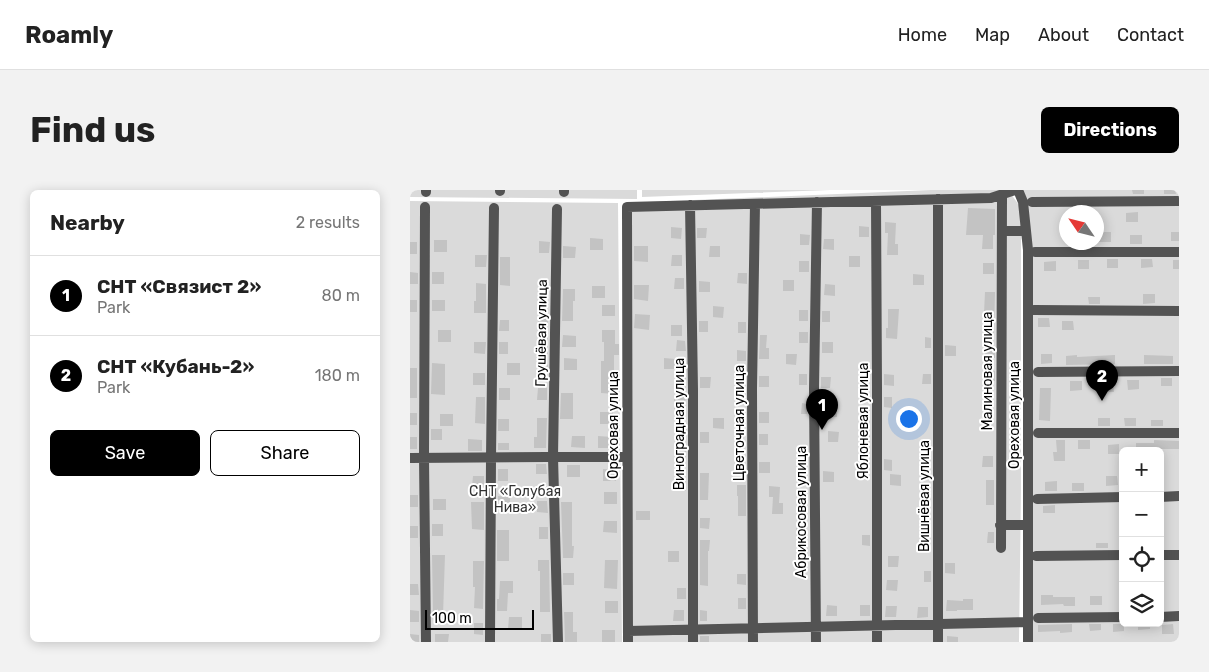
<!DOCTYPE html>
<html lang="en">
<head>
<meta charset="utf-8">
<style>
  :root { --surface:#fff; --page:#f2f2f2; --text:#222; --muted:#767676; --line:#e0e0e0; --accent:#000 }
  body { margin:0; font-family:Rubik,sans-serif; background:var(--page); color:var(--text) }
  .controls { position:absolute; right:15px; bottom:15px; display:grid; overflow:hidden; border-radius:8px; box-shadow:0 2px 12px #0003 }
  .controls button { width:45px; height:45px; display:grid; place-items:center; padding:0; border:0; border-bottom:1px solid var(--line); background:var(--surface); color:var(--text); font:25px sans-serif }
  .compass { position:absolute; left:649px; top:15px; width:45px; height:45px; border-radius:50%; background:var(--surface); box-shadow:0 2px 12px #0003; rotate:305deg }
  .scale { position:absolute; left:15px; bottom:12px; width:109px; box-sizing:border-box; padding-left:5px; border:2px solid #000; border-top:0; font-size:14px; line-height:18px; white-space:nowrap; color:#000; -webkit-text-stroke:4px #fff; paint-order:stroke }
  .you { position:absolute; left:498px; top:228px; width:18px; height:18px; margin:-12px; border:4px solid #fff; border-radius:50%; background:#1a73e8; box-shadow:0 0 0 8px #1a73e833 }
  .badge { display:grid; place-items:center; width:32px; height:32px; border-radius:50%; background:var(--accent); color:#fff; font-size:16px; font-weight:700 }
  .pin { position:absolute; translate:-50% -41px; filter:drop-shadow(0 1px 2px #0008) }
  .pin::after { content:''; position:absolute; top:26px; width:18px; height:15px; background:inherit; clip-path:polygon(0 0,100% 0,50% 100%) }
  .list { margin:0; padding:0; list-style:none }
  h2 { display:flex; justify-content:space-between; align-items:center; height:65px; margin:0; padding:0 20px; font-size:21px }
  h2 small { font-size:16px; font-weight:400; color:var(--muted) }
  .list li { display:grid; grid-template-columns:32px 1fr auto; gap:15px; align-items:center; box-sizing:border-box; height:80px; padding:0 20px; border-top:1px solid var(--line) }
  .list b { display:block; font-size:19px; white-space:nowrap }
  .list p { margin:0; font-size:16px; white-space:nowrap; color:var(--muted) }
  .list em { font-size:16px; font-style:normal; color:var(--muted) }
  .actions { display:flex; gap:10px; padding:15px 20px }
  .actions a { flex:1; padding:11px 0; border:1px solid var(--accent); border-radius:8px; text-align:center; font-size:18px; color:var(--accent) }
  .actions .main { background:var(--accent); color:#fff }
  .icon { flex:none; width:28px; height:28px; fill:none; stroke:currentColor; stroke-width:2; stroke-linecap:round; stroke-linejoin:round }
  .map { position:relative; flex:none; width:769px; height:452px; overflow:hidden; border-radius:8px }
  header { display:flex; align-items:center; gap:30px; box-sizing:border-box; height:70px; padding:0 25px; background:var(--surface); border-bottom:1px solid var(--line) }
  header strong { font-size:24px }
  nav { display:flex; gap:28px; margin-inline-start:auto; font-size:18px }
  .intro { display:flex; align-items:center; justify-content:space-between; box-sizing:border-box; height:120px; padding:0 30px }
  h1 { margin:0; font-size:35px }
  .button { padding:12px 22px; border-radius:8px; background:var(--accent); color:#fff; font-size:18px; font-weight:700 }
  main { display:flex; gap:30px; padding:0 30px }
  aside { flex:1; background:var(--surface); border-radius:8px; box-shadow:0 2px 12px #0003 }
  .map>svg:first-child { display:block }
  .green { fill:#dadada; fill-rule:evenodd }
  .building { fill:#c3c3c3 }
  .lines { fill:none; stroke-linecap:round; stroke-linejoin:round }
  .minor { stroke:#535353; stroke-width:10 }
  .labels { text-anchor:middle; stroke-width:4; stroke-linejoin:round; paint-order:stroke }
  .street-label { font-size:14px; fill:#000; stroke:#fff }
  .park-label { font-size:14px; fill:#313131; stroke:#fff }
</style>
</head>
<body>
<header>
<strong>Roamly</strong>
<nav><a>Home</a><a>Map</a><a>About</a><a>Contact</a></nav>
</header>
<div class="intro"><h1>Find us</h1><a class="button">Directions</a></div>
<main>
<aside>
<h2>Nearby<small>2 results</small></h2>
<ul class="list">
<li><span class="badge">1</span><div><b>СНТ «Связист 2»</b><p>Park</p></div><em>80 m</em></li>
<li><span class="badge">2</span><div><b>СНТ «Кубань-2»</b><p>Park</p></div><em>180 m</em></li>
</ul>
<div class="actions"><a class="main">Save</a><a>Share</a></div>
</aside>
<div class="map">
<svg width="769" height="452" viewBox="0 0 769 452">
  <rect width="100%" height="100%" fill="#fff"/>
  <path class="green" d="M0,0H227V9L0,7Z
    M232,0H420L232,7Z
    M521,0H598L611,18V299L609,452H213L212,202L213,13Z
    M604,0H769V452H613L615,360L613,13ZM656,22H686V52H656ZM713,261H750V433H713Z
    M0,11L208,13L212,452H0Z"/>
  <path class="building" d="M722,0H734V4H723Z
    M754,0H765L766,4H754Z
    M558,18L585,19V45H583V59H572L573,45H556Z
    M728,22V32H716V23Z
    M475,32L486,33L485,54H488V65H477L478,43H475Z
    M449,36L459,37V47H449Z
    M261,37L272,38L271,49L261,48Z
    M287,38H297L296,48H287Z
    M689,42H701V52H689Z
    M761,42H769V51H761Z
    M390,44L400,45L399,55H390Z
    M720,45H732V54H720Z
    M180,48L193,49V60H180Z
    M414,49H424V60L413,59Z
    M24,50H37V62H24Z
    M129,51L140,52L139,63H129Z
    M0,52H7V64H0Z
    M153,56L166,57L165,68H153Z
    M224,56H238V72L224,71Z
    M300,56H310V67H299Z
    M65,65H77L76,77H65Z
    M262,65H272V76H261Z
    M439,66H450V77H439Z
    M90,67H100V96L90,95Z
    M697,69H708V78H697Z
    M731,69H742L743,77L731,78Z
    M668,70H679V79H668Z
    M763,70H769V79H763Z
    M389,71H399V82H389Z
    M646,71V81H634V72Z
    M573,73H584V84H573Z
    M0,82L8,83V94H0Z
    M22,82H34V94H22Z
    M328,83H337V94L327,93Z
    M503,84L514,85V95H503Z
    M265,88H274V99H264Z
    M130,89H139V100H129Z
    M373,90H384V101H373Z
    M289,91L300,92V102H289Z
    M66,93L76,94V123H64V111H66Z
    M415,94L425,95V106L414,105Z
    M224,95H239L238,111L224,109Z
    M182,96H195V108H182Z
    M153,99H165V111H163V131H152Z
    M575,102H585L584,145H573Z
    M733,104H745V113L733,114Z
    M678,107H690V114H679Z
    M0,110H7V122H0Z
    M22,110H35V121H22Z
    M192,115H205V126H192Z
    M303,116L314,117L313,128L303,127Z
    M478,119H489L487,149L476,148V138H478Z
    M389,120H398V131H389Z
    M412,121H420V132H412Z
    M225,124L240,125L239,140L224,138Z
    M628,128H639L640,137H628Z
    M128,129H138V180H128Z
    M90,130H99V141H89Z
    M289,131H298V142H289Z
    M652,131H663L664,140H652Z
    M328,132H336V143H328Z
    M261,135H272V146H261Z
    M28,140H41V152H28Z
    M192,140H205V154H209V165H204V204L191,203V171H194V152H192Z
    M389,142H398V153H389Z
    M153,145L166,146V157H152Z
    M350,145H357L356,158H359V169H349Z
    M515,147L521,148V158H515Z
    M267,150L275,151L276,161H266Z
    M64,152H76L75,164L64,163Z
    M89,152H98V164H89Z
    M412,152H423V163H412Z
    M535,155L546,156V166H535Z
    M575,157H585V168H575Z
    M327,160L336,161V171H327Z
    M376,164H387L386,175L376,174Z
    M631,164H642V173L631,174Z
    M667,165V167L705,165V174L656,175V166Z
    M734,165L763,166V174H734Z
    M154,168L167,169V180H154Z
    M254,168L265,169V179H254Z
    M22,173L35,174V205L21,204Z
    M97,173H110V185H97Z
    M0,178H7V208H0Z
    M450,179L460,180V190H450Z
    M576,180L585,181V191H576Z
    M63,183H75V195H63Z
    M389,184H397V195H389Z
    M474,184L484,185V196L474,195Z
    M513,184H521V194H512Z
    M349,186H359V197H349Z
    M267,187H276L275,220L264,219V209H266Z
    M290,187H301L300,198H290Z
    M411,187H421L420,198H411Z
    M751,188H762V196H751Z
    M717,190H729V199L718,200Z
    M660,191H672V200L660,201Z
    M692,193H703L704,202H692Z
    M89,198H100V210H89Z
    M128,198H137V210H127Z
    M630,198H641L640,231L629,230Z
    M151,203H163V229H150Z
    M66,207H75V234L65,233Z
    M474,207H482V218L474,217Z
    M392,213L397,214V224H391Z
    M416,216H427V227H416Z
    M452,217L460,218V259H453L454,228H452Z
    M190,222H203V234H190Z
    M349,222H359V233H349Z
    M0,223H7V235H0Z
    M30,224H43V236H30Z
    M127,228H137L136,258H124V247H127Z
    M303,228H314V239L303,238Z
    M688,228H700V236H688Z
    M714,228H726V236H715Z
    M88,229H99V241H88Z
    M741,230H753V236H741Z
    M328,233H335V244H328Z
    M21,239H32V250H21Z
    M418,241L429,242L428,252H418Z
    M290,242H299V253H290Z
    M349,244H358V255H349Z
    M162,246H175V258L161,257Z
    M188,246L202,247V258H188Z
    M0,247H7V259H0Z
    M58,249L72,250V261H58Z
    M646,250H655V271H644L643,262H647Z
    M668,250H680V259H668Z
    M744,250L769,251V259H738V261H726V253H744Z
    M88,253H99V260H88Z
    M709,254V264H698V255Z
    M268,260H276V271H267Z
    M388,262H398V273L387,272Z
    M573,266H583V277H572Z
    M452,269H460V279H452Z
    M474,269L482,270V281L474,280Z
    M325,272H335V283H325Z
    M349,272H360V283H349Z
    M126,274H136L137,284H126Z
    M157,275H170V287H157Z
    M88,279H98V291H88Z
    M193,279L207,280L206,291H193Z
    M413,281L424,282V292H413Z
    M290,283H299L298,310H290Z
    M480,284L491,285V296L480,295Z
    M63,286H74V297H62Z
    M696,286H707L708,295L696,296Z
    M266,290H276V301H266Z
    M576,290H584V315H576Z
    M647,291V301H635V292Z
    M662,293H674V301H662Z
    M327,295H336V326H328V306H327Z
    M359,296L370,297L369,313H373V324H362L363,307H359Z
    M194,302H207V314H194Z
    M0,305H8V317H0Z
    M88,306L100,307V318H88Z
    M23,309H36V320H23Z
    M127,311H137L138,323L127,322Z
    M61,312H74V340L62,339Z
    M151,312H162V356H164L163,368H153Z
    M645,315V323H633V316Z
    M226,321H240V330H226Z
    M290,328H300L299,339L290,338Z
    M194,331H207V343L193,342Z
    M22,334H33V346H22Z
    M0,336H8V348H0Z
    M129,337H138V349H129Z
    M386,338H397V357L398,358V368H387L388,348H386Z
    M87,340H99V371H87Z
    M578,342H584V353H577Z
    M452,345H460V356L452,355Z
    M290,350H300L299,361H298V396L290,395Z
    M686,353H698V358H686Z
    M258,361H269V372H258Z
    M22,365H35L33,426H23Z
    M478,366H489L488,377H478Z
    M128,370H139L140,422H130V381H128Z
    M195,370H208L207,399L194,398Z
    M63,371H74L73,419L64,418L65,397H63Z
    M535,373H545V384L535,383Z
    M514,381H521V392H514Z
    M153,383H164V395H153Z
    M327,384H336V395L327,394Z
    M477,390H488L487,401L476,400Z
    M90,391H103V403H98L97,421H87V409H89Z
    M0,394H8L9,405H0Z
    M267,398H276V409H267Z
    M631,405H643V407H665V416H654L653,414L631,415Z
    M680,406H692V415H680Z
    M328,408H336V419H328Z
    M553,409H563V420H547V421H536L537,410L553,411Z
    M195,411H208V423H195Z
    M417,415L427,416V426H416Z
    M450,415H460V426H450Z
    M476,416H487L486,427H475Z
    M508,417H518V427L507,428Z
    M0,420L9,421V432H0Z
    M264,420H274V431H263Z
    M290,420L297,421V431H290Z
    M154,422H163V442H167V452H155Z
    M99,427H112V439H98Z
    M64,433H73V445L64,444Z
    M728,433H740V439L728,440Z
    M662,434V442L650,443V441L628,442V435Z
    M679,434H691V440L680,441Z
    M703,434H714V441L703,442Z
    M763,434L764,444H752V435Z
    M192,440H205V452H192Z
    M0,444L9,445V452H0Z
    M25,444H39L38,452H25Z
    M131,444H141V452H131Z
    M290,446H299V452H290Z
    M537,446L548,447V452H537Z"/>
  <g class="lines">
    <path class="minor" d="M90,0V1
      M608,0L613,12L618,60V452
      M16,2V0
      M154,2V0
      M528,9V452
      M466,11L467,197V452
      M622,12L769,11
      M280,15L283,200V452
      M15,17L14,268L16,452
      M147,19L143,267L148,452
      M592,41H616
      M625,62H769
      M624,120L769,121
      M628,182L769,181
      M628,243H769
      M0,268L137,267H217
      M750,307L769,306
      M627,309L713,307
      M590,335H617
      M591,358L592,4
      M750,365H769
      M626,366L713,365
      M750,427L769,426
      M628,428L713,427
      M218,441L617,432
      M80,452L81,268L84,18
      M218,452L217,17L581,8L605,0
      M343,452L342,199L345,14
      M406,452L404,199L407,12"/>
  </g>
  <g class="labels">
    <g class="street-label">
      <text transform="translate(131 143) rotate(-89)" y="5">Грушёвая улица</text>
      <text transform="translate(577 181) rotate(-90)" y="5">Малиновая улица</text>
      <text transform="translate(604 225) rotate(-90)" y="5">Ореховая улица</text>
      <text transform="translate(453 231) rotate(-90)" y="5">Яблоневая улица</text>
      <text transform="translate(329 233) rotate(-90)" y="5">Цветочная улица</text>
      <text transform="translate(269 234) rotate(-90)" y="5">Виноградная улица</text>
      <text transform="translate(203 235) rotate(-90)" y="5">Ореховая улица</text>
      <text transform="translate(514 306) rotate(-90)" y="5">Вишнёвая улица</text>
      <text transform="translate(391 322) rotate(-90)" y="5">Абрикосовая улица</text>
    </g>
    <g class="park-label">
      <text x="105" y="306">СНТ «Голубая<tspan x="105" dy="16">Нива»</tspan></text>
    </g>
  </g>
</svg>
<div class="controls">
<button>+</button>
<button>−</button>
<button><svg class="icon" aria-label="locate" viewBox="0 0 24 24"><circle cx="12" cy="12" r="6"/><path d="M12 2v4M12 18v4M2 12h4M18 12h4"/></svg></button>
<button><svg class="icon" aria-label="layers" viewBox="0 0 24 24"><path d="M12 4l9 5-9 5-9-5zM3 14l9 5 9-5"/></svg></button>
</div>
<svg class="compass" viewBox="-18 -18 36 36"><path d="M0-13l5 13h-10z" fill="#e53935"/><path d="M0 13l5-13h-10z" fill="#767676"/></svg>
<div class="scale">100 m</div>
<div class="you"></div>
<div class="pin badge" style="left:412px;top:240px">1</div>
<div class="pin badge" style="left:692px;top:211px">2</div>
</div>
</main>
</body>
</html>
